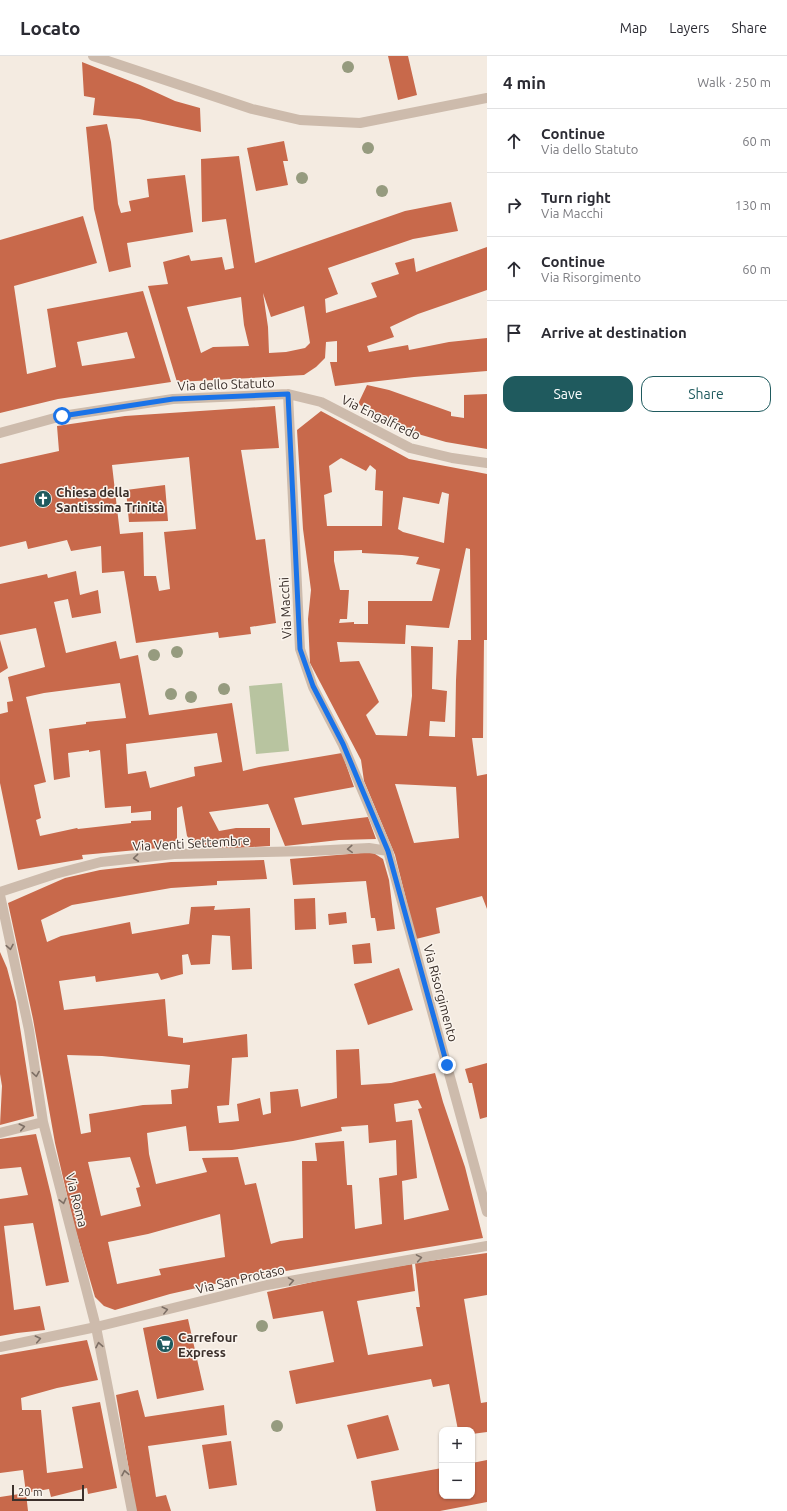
<!DOCTYPE html>
<html lang="en">
<head>
<meta charset="utf-8">
<style>
  :root { --surface:#fff; --page:#f7f7f7; --text:#2b2b33; --muted:#7c7c81; --line:#e1e1e2; --accent:#1f5a5e }
  body { margin:0; font-family:Ubuntu,sans-serif; background:var(--page); color:var(--text) }
  .controls { position:absolute; right:12px; bottom:12px; display:grid; overflow:hidden; border-radius:8px; box-shadow:0 1px 3px #0004 }
  .controls button { width:36px; height:36px; display:grid; place-items:center; padding:0; border:0; border-bottom:1px solid var(--line); background:var(--surface); color:var(--text); font:20px sans-serif }
  .scale { position:absolute; left:12px; bottom:10px; width:72px; box-sizing:border-box; padding-left:4px; border:2px solid #3b302b; border-top:0; font-size:11px; line-height:14px; white-space:nowrap; color:#3b302b; -webkit-text-stroke:3px #fbf5ee; paint-order:stroke }
  .stop { position:absolute; width:12px; height:12px; margin:-9px; border:3px solid #1a73e8; border-radius:50%; background:#fff }
  .stop.end { background:#1a73e8; border-color:#fff; box-shadow:0 1px 4px #0008 }
  .list { margin:0; padding:0; list-style:none }
  h2 { display:flex; justify-content:space-between; align-items:center; height:52px; margin:0; padding:0 16px; font-size:17px }
  h2 small { font-size:13px; font-weight:400; color:var(--muted) }
  .list li { display:grid; grid-template-columns:26px 1fr auto; gap:12px; align-items:center; box-sizing:border-box; height:64px; padding:0 16px; border-top:1px solid var(--line) }
  .list b { display:block; font-size:15px; white-space:nowrap }
  .list p { margin:0; font-size:13px; white-space:nowrap; color:var(--muted) }
  .list em { font-size:13px; font-style:normal; color:var(--muted) }
  .actions { display:flex; gap:8px; padding:12px 16px }
  .actions a { flex:1; padding:9px 0; border:1px solid var(--accent); border-radius:12px; text-align:center; font-size:14px; color:var(--accent) }
  .actions .main { background:var(--accent); color:#fff }
  .icon { flex:none; width:22px; height:22px; fill:none; stroke:currentColor; stroke-width:2; stroke-linecap:round; stroke-linejoin:round }
  .map { position:relative; flex:none; width:487px; height:1455px; overflow:hidden }
  header { display:flex; align-items:center; gap:24px; box-sizing:border-box; height:56px; padding:0 20px; background:var(--surface); border-bottom:1px solid var(--line) }
  header strong { font-size:19px }
  nav { display:flex; gap:22px; margin-inline-start:auto; font-size:14px }
  main { display:flex }
  aside { flex:1; background:var(--surface) }
  .map>svg:first-child { display:block }
  .green { fill:#b8c4a0 }
  .building { fill:#c8694b; fill-rule:evenodd }
  .lines { fill:none; stroke-linecap:round; stroke-linejoin:round }
  .minor { stroke:#cdbbac; stroke-width:10 }
  .tertiary { stroke:#cdbbac; stroke-width:10 }
  .tree { fill:#969b7f }
  .oneway { stroke:#7d6f65 }
  .route { stroke:#1a73e8; stroke-width:5 }
  .labels { text-anchor:middle; stroke-width:3; stroke-linejoin:round; paint-order:stroke }
  .street-label { font-size:13px; fill:#3b302b; stroke:#fbf5ee }
  .poi-label { font-size:13px; font-weight:bold; fill:#3b302b; stroke:#fbf5ee; text-anchor:start }
</style>
</head>
<body>
<header>
<strong>Locato</strong>
<nav><a>Map</a><a>Layers</a><a>Share</a></nav>
</header>
<main>
<div class="map">
<svg width="487" height="1455" viewBox="0 0 487 1455">
  <rect width="100%" height="100%" fill="#f4ebe1"/>
  <path class="green" d="M282,627L289,695L256,698L249,630Z"/>
  <path class="building" d="M388,0H408L417,39L398,44Z
    M82,6L140,29L175,45L200,52L201,76L139,63L93,59L95,42L84,40Z
    M107,68L111,86L118,148L121,157L131,155L129,145L149,141L147,123L185,119L193,176L127,187L131,211L109,216L94,153L86,71Z
    M284,85L288,105H283L288,129L256,135L247,92Z
    M239,100L255,207L405,155L451,146L458,175L413,183L328,212L338,238L325,243L326,257L377,241L371,227L399,218L395,207L414,202L416,216L487,191V234L418,258L390,271L394,281L367,290L369,296L408,289L409,294L449,286L487,282V315L414,321L335,330L330,306H337V285L326,286L325,302L316,311L304,319L177,326L148,230L168,228L163,206L189,199L191,205L222,201L225,214L234,212L226,163L202,166L201,103ZM263,237L271,261L304,250L310,287L305,292L286,296L269,297L268,271ZM241,241L244,269L249,290L213,291L201,297L187,251Z
    M83,160L97,207L14,230L27,318L56,311L47,253L143,235L171,326L58,343L0,357V184ZM127,276L135,302L82,310L77,286Z
    M367,329L389,334L451,356V360L464,362V339L487,338V393L446,386L411,376L380,360L358,348Z
    M275,350L279,392L241,394L256,484L265,483L276,567L250,571L251,578L219,582L218,576L136,587L124,515L102,517L101,490L71,495L67,484L28,493L26,485L0,491V408L59,395L57,370L125,360ZM189,401L196,473L164,476L170,533L159,535L156,520H144L143,476L120,478L112,409Z
    M321,355L409,403L487,418V584H484L483,682H472L477,720L487,718V853L482,840L436,852L440,877L416,883L395,799L364,725L361,704L310,607L308,563L311,534L303,473L297,374ZM341,402L366,415L370,409L376,414L375,434L383,435L382,470H327L324,439L332,436L329,410ZM442,436L449,438L444,487L403,476L398,473L403,441L439,448ZM466,492L470,493L471,584H458L456,624L455,681L429,680L430,665L445,666L447,635L432,633L433,591L411,590L412,640L407,680L376,679L366,659L379,646L359,605L340,606L337,586L405,588L406,569L449,572ZM362,494V497L402,499L419,501L416,508L440,513L432,545H368V568H354V566L339,567L340,563H347L349,534H340L334,505V495ZM395,728L456,731L459,782L414,787Z
    M165,429L168,465L129,466L126,434Z
    M76,515L80,539L98,534L101,557L72,562L68,543L54,546L66,597L116,585L120,603L138,599L149,659L232,647L243,715L259,711L342,697L354,731L294,742L302,769L368,761L376,783L339,784L285,790L268,748L209,756L219,775L236,772H270V790L237,792L197,791L187,780L182,750L177,752V784L159,792L82,799L83,803L18,814L0,727V658L8,656L7,646L13,645L8,621L45,611L36,572L0,579V528L47,518L48,522ZM120,627L126,662L86,666V668L49,673L54,724L70,721L68,697L89,694V696L100,694L105,752L131,750V757L151,755V764L131,765V767L78,773L77,772L40,780L36,764L41,762L34,729L46,726L26,641L44,637ZM217,677L222,706L194,711L195,720L150,732L146,715L128,718L126,688Z
    M0,584L8,612L0,617Z
    M372,796L383,803L389,824L395,873L377,875L375,862H371L366,825L293,829L290,803Z
    M264,804L267,823L217,825V829L171,832L107,843L72,849L41,864L47,886L61,880L130,866L132,878L189,868L191,851L215,850L214,854L250,852L252,913L232,914L230,880L212,879L210,908L191,909L188,898L182,899L183,918L161,924L158,917L96,926L95,920L59,925L64,954L165,943L168,980L183,982V987L247,978L248,1001L232,1002L229,1049L217,1050L219,1067L239,1065L237,1048L260,1042L263,1059L271,1057L270,1036L298,1033L301,1051L337,1042L336,994L359,993L361,1029L391,1027L435,1017L443,1046L465,1111L483,1182L232,1224L170,1238L115,1254L104,1250L95,1241L74,1169L55,1087L33,963L8,847L65,822L100,814L171,806ZM67,999L102,1000L190,1009L188,1032L171,1034L172,1048L143,1049L89,1058L91,1076L81,1078ZM418,1044L422,1052L418,1053L449,1154L404,1164L402,1125L417,1122L412,1064L396,1066L394,1048ZM368,1069L369,1087L396,1084L397,1119L379,1122L382,1168L355,1173L352,1129H347L344,1085L315,1087L317,1105H302L303,1182L280,1185L271,1188L256,1127L245,1129L238,1101L202,1102L207,1116L156,1128L149,1098L147,1077L186,1070L189,1095L232,1094L293,1085L342,1075L341,1071ZM130,1101L140,1131L136,1132L141,1150L101,1160L88,1106ZM220,1158L225,1201L159,1213L161,1219L117,1228L108,1186L148,1178Z
    M315,842L316,873L295,874L294,843Z
    M346,856L347,867L329,869L328,858Z
    M370,887L372,907L354,908L352,889Z
    M0,896L7,912L16,946L34,1060L0,1069L2,1030L0,1018Z
    M399,912L413,954L368,969L354,928Z
    M487,1007V1061L480,1063L472,1027H469L465,1013Z
    M36,1078L51,1139L69,1226L46,1230L33,1167L4,1170L14,1254L40,1250L45,1274L17,1277L0,1280V1143L28,1139L21,1111L0,1113V1083Z
    M487,1197V1239L464,1243L481,1347L487,1346V1376L472,1378V1374H458L449,1328L433,1331L431,1323L296,1348L289,1315L334,1306L323,1255L273,1263L267,1236L335,1221L412,1208L415,1235L357,1245L368,1299L423,1290L416,1251H420L415,1207Z
    M188,1263L204,1334L157,1343L143,1272Z
    M87,1284L98,1324L57,1332L21,1342L22,1354H41L47,1417L83,1412L72,1351L100,1346L117,1432L88,1438L87,1432L51,1441L49,1433L26,1437L23,1414L0,1417V1299Z
    M138,1334L145,1361L224,1349L227,1379L148,1390L156,1441L166,1439L171,1455H136L116,1339Z
    M388,1359L399,1394L357,1403L347,1369Z
    M231,1385L237,1429L209,1433L202,1389Z
    M487,1404V1446L440,1455H376L371,1425L442,1412V1440H472V1407Z
    M26,1437L28,1455H0V1441Z"/>
  <g class="lines">
    <path class="minor" d="M93,0L252,53L300,64L360,67L487,42
      M288,338L300,593L313,631L343,689L388,795L487,1156
      M0,377L62,360L173,343L288,338L321,346L410,392L452,402L487,407
      M0,836L55,818L101,806L174,798L311,795L369,792L388,795
      M0,839L29,974L43,1066L96,1271L132,1455
      M0,1077L43,1066"/>
    <path class="tertiary" d="M0,1291L96,1271L267,1229L487,1190"/>
  </g>
  <g class="tree">
    <circle cx="348" cy="11" r="6"/>
    <circle cx="368" cy="92" r="6"/>
    <circle cx="302" cy="122" r="6"/>
    <circle cx="382" cy="135" r="6"/>
    <circle cx="177" cy="596" r="6"/>
    <circle cx="154" cy="599" r="6"/>
    <circle cx="224" cy="633" r="6"/>
    <circle cx="171" cy="638" r="6"/>
    <circle cx="191" cy="641" r="6"/>
    <circle cx="262" cy="1270" r="6"/>
    <circle cx="277" cy="1370" r="6"/>
  </g>
  <defs><path id="oneway-chevron" d="M-2-3.5L2.5 0L-2 3.5" fill="none" stroke-width="1.6" stroke-linecap="round" stroke-linejoin="round"/></defs>
  <g class="oneway">
    <use href="#oneway-chevron" transform="translate(350 793) rotate(177)"/>
    <use href="#oneway-chevron" transform="translate(136 802) rotate(174)"/>
    <use href="#oneway-chevron" transform="translate(10 891) rotate(79)"/>
    <use href="#oneway-chevron" transform="translate(36 1018) rotate(81)"/>
    <use href="#oneway-chevron" transform="translate(22 1071) rotate(-13)"/>
    <use href="#oneway-chevron" transform="translate(63 1145) rotate(76)"/>
    <use href="#oneway-chevron" transform="translate(419 1202) rotate(-10)"/>
    <use href="#oneway-chevron" transform="translate(291 1225) rotate(-10)"/>
    <use href="#oneway-chevron" transform="translate(165 1254) rotate(-14)"/>
    <use href="#oneway-chevron" transform="translate(38 1283) rotate(-12)"/>
    <use href="#oneway-chevron" transform="translate(99 1289) rotate(-101)"/>
    <use href="#oneway-chevron" transform="translate(125 1417) rotate(-101)"/>
  </g>
  <g class="lines">
    <path class="route" d="M62,360L173,343L288,338L300,593L313,630L343,688L388,795L447,1009"/>
  </g>
  <defs>
    <symbol id="church-disc" viewBox="-11 -11 22 22"><circle r="9.5" fill="#1f5a5e" stroke="#fbf5ee"/><path d="M-1.2-6h2.4v3.5h3.3v2.4h-3.3V6h-2.4V-.1h-3.3v-2.4h3.3Z" fill="#fff"/></symbol>
    <symbol id="supermarket-disc" viewBox="-11 -11 22 22"><circle r="9.5" fill="#1f5a5e" stroke="#fbf5ee"/><path d="M-6-5.5h2.5l.6 2H6L4.5 2H-2.5L-4.4-4H-6ZM-1.5 3.2a1.3 1.3 0 1 0 .1 0ZM3 3.2a1.3 1.3 0 1 0 .1 0Z" fill="#fff"/></symbol>
  </defs>
  <g fill-rule="evenodd">
    <use href="#church-disc" x="33" y="433" width="20" height="20"/>
    <use href="#supermarket-disc" x="155" y="1278" width="20" height="20"/>
  </g>
  <g class="labels">
    <g class="street-label">
      <text transform="translate(226 328) rotate(-2)" y="5">Via dello Statuto</text>
      <text transform="translate(381 361) rotate(26)" y="5">Via Engalfredo</text>
      <text transform="translate(285 552) rotate(-93)" y="5">Via Macchi</text>
      <text transform="translate(191 787) rotate(-3)" y="5">Via Venti Settembre</text>
      <text transform="translate(441 937) rotate(75)" y="5">Via Risorgimento</text>
      <text transform="translate(77 1144) rotate(76)" y="5">Via Roma</text>
      <text transform="translate(240 1223) rotate(-13)" y="5">Via San Protaso</text>
    </g>
    <g class="poi-label">
      <text x="56" y="441">Chiesa della<tspan x="56" dy="15">Santissima Trinità</tspan></text>
      <text x="178" y="1286">Carrefour<tspan x="178" dy="15">Express</tspan></text>
    </g>
  </g>
</svg>
<div class="controls">
<button>+</button>
<button>−</button>
</div>
<div class="scale">20 m</div>
<div class="stop" style="left:62px;top:360px"></div>
<div class="stop end" style="left:447px;top:1009px"></div>
</div>
<aside>
<h2>4 min<small>Walk · 250 m</small></h2>
<ul class="list">
<li><svg class="icon" aria-label="ahead" viewBox="0 0 24 24"><path d="M12 20V5M6 11l6-6 6 6"/></svg><div><b>Continue</b><p>Via dello Statuto</p></div><em>60 m</em></li>
<li><svg class="icon" aria-label="right" viewBox="0 0 24 24"><path d="M7 20v-9h11M14 6l5 5-5 5"/></svg><div><b>Turn right</b><p>Via Macchi</p></div><em>130 m</em></li>
<li><svg class="icon" aria-label="ahead" viewBox="0 0 24 24"><path d="M12 20V5M6 11l6-6 6 6"/></svg><div><b>Continue</b><p>Via Risorgimento</p></div><em>60 m</em></li>
<li><svg class="icon" aria-label="arrive" viewBox="0 0 24 24"><path d="M6 21V4h12l-3 4 3 4H6"/></svg><div><b>Arrive at destination</b></div></li>
</ul>
<div class="actions"><a class="main">Save</a><a>Share</a></div>
</aside>
</main>
</body>
</html>
